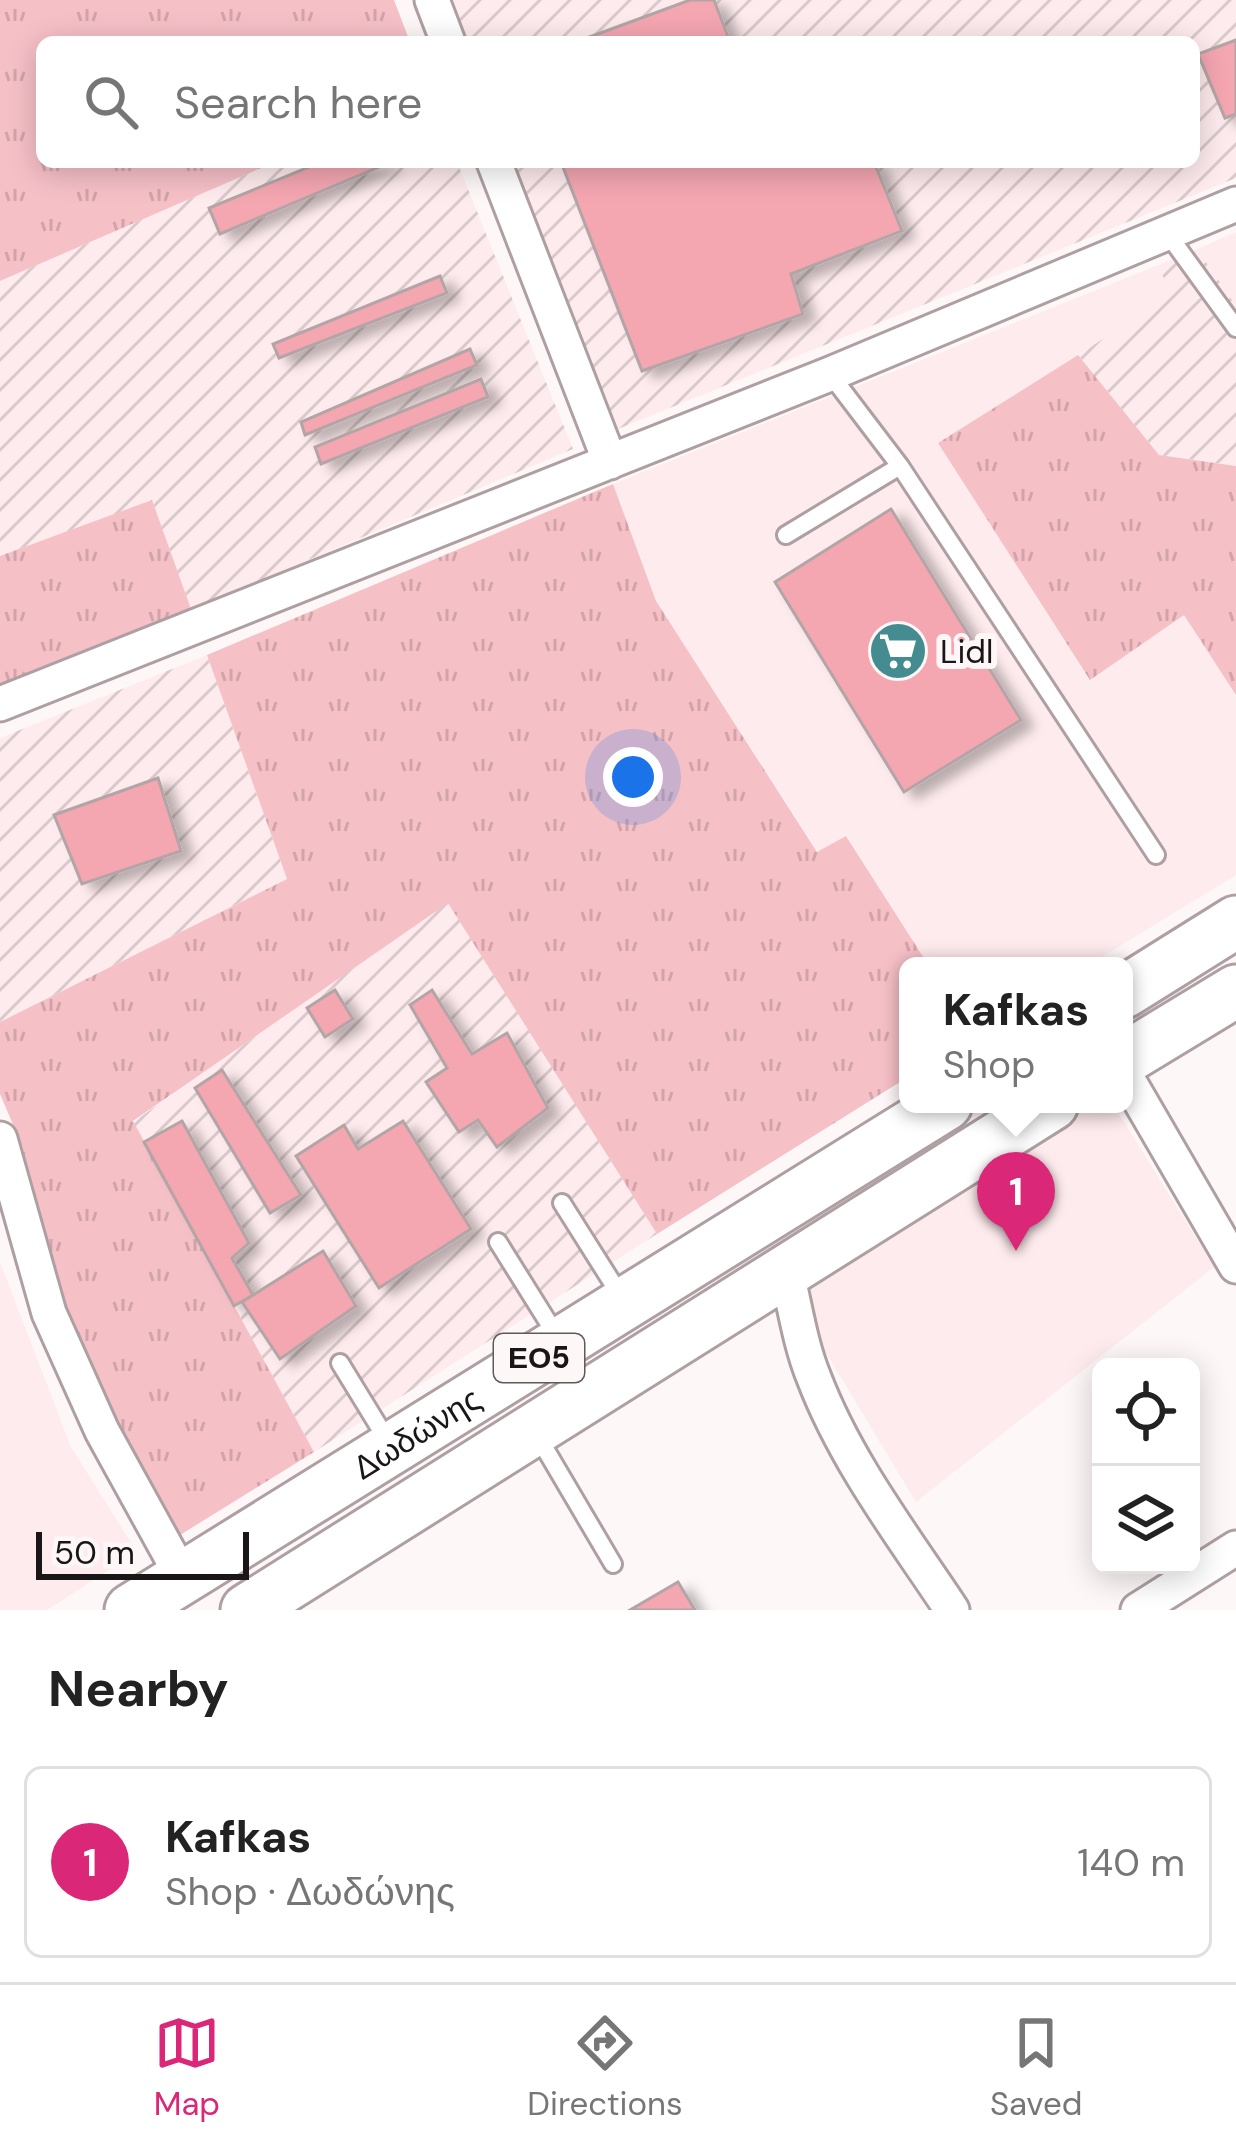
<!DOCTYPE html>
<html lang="en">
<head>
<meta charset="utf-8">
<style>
  :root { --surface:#fff; --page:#f6f6f6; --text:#222; --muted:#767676; --line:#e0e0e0; --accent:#db2777 }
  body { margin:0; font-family:"DM Sans",sans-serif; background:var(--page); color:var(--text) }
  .controls { position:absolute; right:36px; bottom:36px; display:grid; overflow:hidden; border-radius:18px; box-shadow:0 6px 30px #0003 }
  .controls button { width:108px; height:108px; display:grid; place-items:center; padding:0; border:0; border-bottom:3px solid var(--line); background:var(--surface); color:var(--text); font:60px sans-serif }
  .scale { position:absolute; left:36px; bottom:30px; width:213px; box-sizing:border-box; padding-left:12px; border:6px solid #1a1516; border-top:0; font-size:33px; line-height:42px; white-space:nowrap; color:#1a1516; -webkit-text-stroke:9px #fef7f8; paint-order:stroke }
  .you { position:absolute; left:633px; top:777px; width:42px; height:42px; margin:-30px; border:9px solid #fff; border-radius:50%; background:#1a73e8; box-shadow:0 0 0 18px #1a73e833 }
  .badge { display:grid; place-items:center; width:78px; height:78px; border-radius:50%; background:var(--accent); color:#fff; font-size:39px; font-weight:700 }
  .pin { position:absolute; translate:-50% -99px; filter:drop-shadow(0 3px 6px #0008) }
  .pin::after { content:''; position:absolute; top:63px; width:42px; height:36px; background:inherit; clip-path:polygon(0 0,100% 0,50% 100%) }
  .popup { position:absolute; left:899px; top:957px; width:234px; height:156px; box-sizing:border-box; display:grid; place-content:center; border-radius:18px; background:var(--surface); filter:drop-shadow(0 3px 9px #0005); font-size:39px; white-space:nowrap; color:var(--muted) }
  .popup b { font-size:45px; color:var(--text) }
  .popup::after { content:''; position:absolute; left:50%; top:100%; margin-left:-24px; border:24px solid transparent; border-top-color:var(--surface) }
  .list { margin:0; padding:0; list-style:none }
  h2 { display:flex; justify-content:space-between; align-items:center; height:156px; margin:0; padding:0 48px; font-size:51px }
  h2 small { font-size:39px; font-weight:400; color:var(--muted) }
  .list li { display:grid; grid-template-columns:78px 1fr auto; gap:36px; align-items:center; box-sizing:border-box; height:192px; margin:0 24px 24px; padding:0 24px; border:3px solid var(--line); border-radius:18px }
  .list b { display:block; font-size:45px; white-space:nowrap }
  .list p { margin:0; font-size:39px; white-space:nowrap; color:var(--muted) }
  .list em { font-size:39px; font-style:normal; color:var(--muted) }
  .icon { flex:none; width:66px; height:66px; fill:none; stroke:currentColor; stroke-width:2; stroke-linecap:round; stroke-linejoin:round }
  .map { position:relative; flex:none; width:1236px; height:1610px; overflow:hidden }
  .search { position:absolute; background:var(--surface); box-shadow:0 6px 30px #0003; left:36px; right:36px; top:36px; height:132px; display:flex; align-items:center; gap:30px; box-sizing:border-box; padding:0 42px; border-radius:18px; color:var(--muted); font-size:45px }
  .sheet { height:372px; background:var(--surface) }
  nav { display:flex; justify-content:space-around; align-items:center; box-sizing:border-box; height:168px; border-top:3px solid var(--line); background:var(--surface); font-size:33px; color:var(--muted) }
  nav a { display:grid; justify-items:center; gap:6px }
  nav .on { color:var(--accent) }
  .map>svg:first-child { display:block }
  .built { fill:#feebed }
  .industrial { fill:url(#industrial-furrows) }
  .grass { fill:url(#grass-tufts) }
  .building { fill:#f4a6b1; stroke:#b3a5a6; stroke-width:3; filter:url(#shadow) }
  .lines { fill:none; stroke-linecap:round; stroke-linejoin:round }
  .service-casing { stroke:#aea0a2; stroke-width:22 }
  .minor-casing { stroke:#aea0a2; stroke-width:39 }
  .primary-casing { stroke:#aea0a2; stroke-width:57 }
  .service { stroke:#fff; stroke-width:16 }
  .minor { stroke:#fff; stroke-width:33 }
  .primary { stroke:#fff; stroke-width:51 }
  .labels { text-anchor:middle; stroke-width:12; stroke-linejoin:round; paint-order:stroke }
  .shield { fill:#fef7f8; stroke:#5e595a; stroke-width:3 }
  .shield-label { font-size:30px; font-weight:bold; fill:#1a1516 }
  .poi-label { font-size:33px; fill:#1a1516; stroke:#fef7f8; text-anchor:start }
  .street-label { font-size:33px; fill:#1a1516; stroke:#fef7f8 }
</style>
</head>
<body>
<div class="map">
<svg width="1236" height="1610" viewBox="0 0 1236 1610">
  <defs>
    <pattern id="industrial-furrows" width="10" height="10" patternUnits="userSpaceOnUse" patternTransform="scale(3)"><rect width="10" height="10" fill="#feebed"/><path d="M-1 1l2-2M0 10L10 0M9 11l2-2" fill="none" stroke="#d9c9ca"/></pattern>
    <pattern id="grass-tufts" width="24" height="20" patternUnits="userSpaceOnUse" patternTransform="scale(3)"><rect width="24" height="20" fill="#f6c0c7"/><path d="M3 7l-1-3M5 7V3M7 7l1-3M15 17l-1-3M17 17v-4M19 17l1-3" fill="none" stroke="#d2a4aa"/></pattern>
    <filter id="shadow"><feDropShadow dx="12" dy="7" stdDeviation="6" flood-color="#0004"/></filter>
  </defs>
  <rect width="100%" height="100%" fill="#fef7f8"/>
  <path class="built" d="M1236,232V306L1197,249Z
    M1156,266L1175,293L938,443L1089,679L1184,615L1236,695V875L1087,966H929L847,836L818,852L656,601L613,484Z
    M1094,1104H1113L1214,1267L916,1502L816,1336L809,1286Z
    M0,1262L71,1447L137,1552L47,1610H0Z"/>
  <path class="industrial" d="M450,0H1236V178L613,431L511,162H1194V42H466Z
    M275,162H457L573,449L191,609L152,501L0,556V281Z
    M1197,249L1236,306V466L1159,455L1078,355L1174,293L1156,266Z
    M207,655L287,879L0,1022V738Z
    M448,902L657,1234L314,1452L133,1122Z"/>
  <path class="grass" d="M0,0H394L410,42H42V162H275L0,281Z
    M1078,355L1159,455L1236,466V695L1184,615L1090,680L938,443Z
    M613,484L656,601L817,852L846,836L929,966H908V1077L657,1234L448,903L133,1121L314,1452L172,1540L88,1374L30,1215L23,1148L0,1094V1022L287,879L207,655Z
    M152,500L191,609L0,684V556Z"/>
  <path class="building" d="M690,0H714L730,42H576Z
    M1236,40V114L1225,118L1198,54Z
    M321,162H391L220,234L209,208Z
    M561,162H874L902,231L791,274L803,314L642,371Z
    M440,276L447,293L279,358L273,344Z
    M470,349L477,365L305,435L301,422Z
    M481,379L488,397L321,464L315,447Z
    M891,509L1021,720L904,792L775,582Z
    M158,778L181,851L82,884L54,815Z
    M335,990L353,1019L325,1037L307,1008Z
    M432,990L472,1054L507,1033L548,1108L497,1147L478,1120L459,1132L426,1082L447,1068L410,1005Z
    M222,1070L301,1195L270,1213L195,1088Z
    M182,1121L249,1243L232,1258L253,1295L234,1306L144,1142Z
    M403,1121L471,1229L379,1288L296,1156L344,1125L358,1149Z
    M323,1251L356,1306L280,1359L242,1302Z
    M678,1582L695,1610H630Z"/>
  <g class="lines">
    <defs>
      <path id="service" d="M1167,233L1236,328
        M830,374L900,466L1156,855
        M786,535L900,466
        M562,1203L622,1298
        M498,1242L558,1338
        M340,1363L389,1443
        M537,1435L613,1564"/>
      <path id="minor" d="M432,0L448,42
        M494,162L610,462
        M0,704L830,374L1236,204
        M1124,1073L1236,1266
        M0,1139L49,1313L102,1431L183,1578
        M786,1270C795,1306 800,1344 814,1378C846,1462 903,1536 952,1610
        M1138,1610L1236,1548"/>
      <g id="primary">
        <path d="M1124,992L1236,922"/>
        <path d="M1124,1059L1236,991"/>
        <path id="s1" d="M131,1610L946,1104"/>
        <path d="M247,1610L1052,1104"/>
      </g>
    </defs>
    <use href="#service" class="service-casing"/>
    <use href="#minor" class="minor-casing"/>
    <use href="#primary" class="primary-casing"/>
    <use href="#service" class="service"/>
    <use href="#minor" class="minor"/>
    <use href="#primary" class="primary"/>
  </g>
  <defs>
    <symbol id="supermarket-disc" viewBox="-11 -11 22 22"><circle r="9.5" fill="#448c90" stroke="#fef7f8"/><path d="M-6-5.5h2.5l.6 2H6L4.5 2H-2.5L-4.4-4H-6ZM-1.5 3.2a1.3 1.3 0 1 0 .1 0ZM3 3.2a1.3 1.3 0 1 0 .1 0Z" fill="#fff"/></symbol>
  </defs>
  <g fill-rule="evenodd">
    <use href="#supermarket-disc" x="865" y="618" width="66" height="66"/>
  </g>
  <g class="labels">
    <rect class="shield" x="494" y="1334" width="90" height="48" rx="9"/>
    <g class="shield-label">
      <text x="539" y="1368">ΕΟ5</text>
    </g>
    <g class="poi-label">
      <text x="940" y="663">Lidl</text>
    </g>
    <g class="street-label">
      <text dy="12" stroke="none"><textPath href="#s1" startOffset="336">Δωδώνης</textPath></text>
    </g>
  </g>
</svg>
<div class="controls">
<button><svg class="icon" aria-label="locate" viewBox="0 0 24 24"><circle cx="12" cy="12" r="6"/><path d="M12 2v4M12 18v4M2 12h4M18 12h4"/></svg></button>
<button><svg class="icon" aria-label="layers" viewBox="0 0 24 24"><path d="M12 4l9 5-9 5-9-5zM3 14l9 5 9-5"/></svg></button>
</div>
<div class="scale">50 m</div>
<div class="you"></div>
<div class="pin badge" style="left:1016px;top:1251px">1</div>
<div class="popup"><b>Kafkas</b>Shop</div>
<div class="search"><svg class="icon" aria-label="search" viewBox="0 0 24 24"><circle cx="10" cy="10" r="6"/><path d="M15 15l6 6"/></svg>Search here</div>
</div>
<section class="sheet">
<h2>Nearby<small></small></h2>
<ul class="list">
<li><span class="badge">1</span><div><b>Kafkas</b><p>Shop · Δωδώνης</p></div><em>140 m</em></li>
</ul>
</section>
<nav>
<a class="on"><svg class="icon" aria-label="map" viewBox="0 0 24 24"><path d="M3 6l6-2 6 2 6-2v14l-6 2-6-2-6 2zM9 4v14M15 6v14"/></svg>Map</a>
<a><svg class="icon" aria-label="directions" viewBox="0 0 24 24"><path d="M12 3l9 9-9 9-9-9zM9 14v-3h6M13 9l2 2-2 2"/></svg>Directions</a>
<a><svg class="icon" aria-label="saved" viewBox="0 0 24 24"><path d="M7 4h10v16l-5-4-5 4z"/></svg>Saved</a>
</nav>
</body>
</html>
